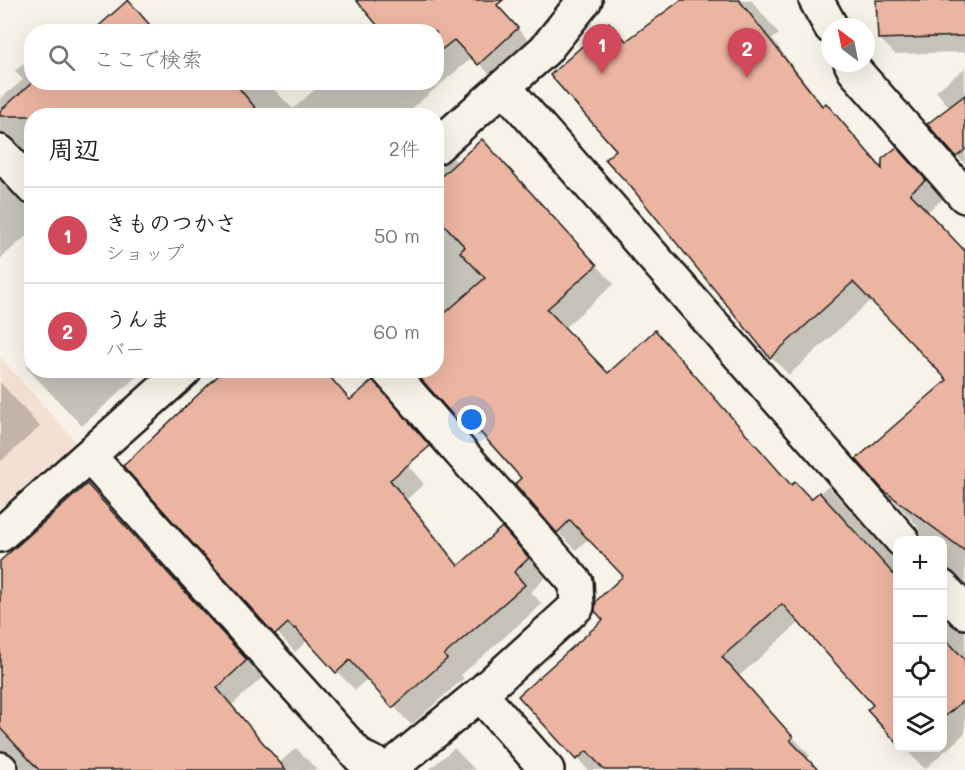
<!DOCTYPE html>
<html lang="ja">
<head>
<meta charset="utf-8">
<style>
  :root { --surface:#fff; --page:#f6f6f6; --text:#222; --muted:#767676; --line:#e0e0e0; --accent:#d1495b }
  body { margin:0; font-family:Mali,"Klee One",sans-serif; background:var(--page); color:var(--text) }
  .controls { position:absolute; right:18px; bottom:18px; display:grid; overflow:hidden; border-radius:12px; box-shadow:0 6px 24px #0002 }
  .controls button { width:54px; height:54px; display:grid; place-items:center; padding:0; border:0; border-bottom:2px solid var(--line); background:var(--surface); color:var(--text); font:30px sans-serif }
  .compass { position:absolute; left:821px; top:18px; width:54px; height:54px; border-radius:50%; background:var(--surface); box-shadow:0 6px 24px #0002; rotate:328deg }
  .you { position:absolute; left:472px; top:420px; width:21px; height:21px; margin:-15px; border:4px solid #fff; border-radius:50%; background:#1a73e8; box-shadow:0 0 0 9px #1a73e833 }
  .badge { display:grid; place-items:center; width:39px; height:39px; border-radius:50%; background:var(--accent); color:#fff; font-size:20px; font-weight:700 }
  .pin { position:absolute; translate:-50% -50px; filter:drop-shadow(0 2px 3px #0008) }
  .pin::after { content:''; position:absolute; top:32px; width:21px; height:18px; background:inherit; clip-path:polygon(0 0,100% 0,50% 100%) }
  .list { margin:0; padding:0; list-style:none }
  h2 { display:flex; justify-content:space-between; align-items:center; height:78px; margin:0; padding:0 24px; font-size:26px }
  h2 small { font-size:20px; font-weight:400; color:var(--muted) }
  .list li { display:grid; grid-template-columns:39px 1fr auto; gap:18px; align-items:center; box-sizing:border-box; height:96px; padding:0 24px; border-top:2px solid var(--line) }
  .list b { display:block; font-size:22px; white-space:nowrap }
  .list p { margin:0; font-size:20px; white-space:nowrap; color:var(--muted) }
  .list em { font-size:20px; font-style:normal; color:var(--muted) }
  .icon { flex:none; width:33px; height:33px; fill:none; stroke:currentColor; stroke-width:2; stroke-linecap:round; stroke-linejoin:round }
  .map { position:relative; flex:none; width:965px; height:770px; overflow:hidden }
  .search { position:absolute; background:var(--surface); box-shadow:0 6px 24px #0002; left:24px; top:24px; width:420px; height:66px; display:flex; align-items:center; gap:15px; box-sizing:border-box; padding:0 21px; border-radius:24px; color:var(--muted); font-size:22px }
  .panel { position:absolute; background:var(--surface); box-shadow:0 6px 24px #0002; left:24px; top:108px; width:420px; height:270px; border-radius:24px }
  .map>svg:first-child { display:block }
  .built { fill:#f4e0d3 }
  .shadow { fill:#0003 }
  .building { fill:#ecb5a1; stroke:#1c1c1c; stroke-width:1.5 }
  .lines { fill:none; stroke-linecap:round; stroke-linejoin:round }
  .street-casing { stroke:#1c1c1c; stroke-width:38 }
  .street { stroke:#f7f3e8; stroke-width:33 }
</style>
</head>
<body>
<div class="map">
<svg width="965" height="770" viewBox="0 0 965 770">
  <rect width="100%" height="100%" fill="#f7f3e8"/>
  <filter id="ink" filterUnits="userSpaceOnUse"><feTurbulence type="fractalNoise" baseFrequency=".0167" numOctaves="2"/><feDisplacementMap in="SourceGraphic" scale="12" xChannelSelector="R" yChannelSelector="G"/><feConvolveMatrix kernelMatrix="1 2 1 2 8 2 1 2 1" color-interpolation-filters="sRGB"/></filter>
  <g filter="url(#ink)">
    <path class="built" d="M0,357L76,442L0,511Z"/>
    <path class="shadow" d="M381,0H491L535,47L497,82L473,57L412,108L418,116H32V156L26,152L15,151L0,165V99L23,80L15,71L32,57V82H267L293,109L323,82H436V32H381L383,29Z
      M683,0H751L779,34L772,39L824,106L826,105L844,123L884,169L897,149L943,199L927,212L965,252V587H956L942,599V540H922L918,527L858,460L949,380L872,299L789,375L771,357L632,186L618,150L627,42Z
      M878,0H965V52L895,54L879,38Z
      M183,26L189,32H176Z
      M965,68V164L929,125L950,108L936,91Z
      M453,158L458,163L500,159L614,284L564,328L609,375L673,351L792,486L811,500L828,486L892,557L898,559V741L870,710L875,705L800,622L739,676L810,756L807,759L817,770H588L520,696L605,620L625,576L589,538L576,550L558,532L523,478L483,433L479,437L461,419L421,370H436V167H441Z
      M0,177L4,185L32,213V231L0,259Z
      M32,363V370H144L82,426L26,367Z
      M223,370H324L424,484L407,499L460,566L502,529L546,577L531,592L542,604L461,675L464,678L411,725L368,678L355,690L307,641L295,652L125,466L220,376L219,374Z
      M0,382L40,427L0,462Z
      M103,502L263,677L232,705L280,762L296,748L317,770H21V767H13L0,770V563Z
      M942,612L954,628L965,632V733L925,769L904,748H942Z
      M454,748L475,770H429Z"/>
    <path class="building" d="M128,0L156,32H92Z
      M356,0H503L497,5L518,28L478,65L454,40L436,54V32H383Z
      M681,0H739L822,106L826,103L882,169V159L897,147L926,180L910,193L965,251V551L883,490L856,459L947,380L853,282L770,358L631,187L605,159L616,150L550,75L609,22L626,41Z
      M876,0H965V36L878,39Z
      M33,82H234L262,116H0V111Z
      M965,95V150L956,157L927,124Z
      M482,139L597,265L547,309L608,373L655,330L791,485L795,482L811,499L819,492L897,578V743L867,710L873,705L782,604L722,657L793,737L790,740L818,770H604L587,751L576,760L518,696L603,620L595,611L596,601L623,576L570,520L557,533L515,484L521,478L465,415L458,421L413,370H436V321L485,278L460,252L465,247L436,216V181Z
      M224,370H324L350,400L373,380L430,446L390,480L458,566L502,527L529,558L514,572L525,585L444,655L447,659L392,708L350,660L336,673L295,628L294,629L288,623L275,635L123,466Z
      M87,484L247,660L217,688L286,770H39L0,728V561Z
      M942,635L965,660V699L942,719Z"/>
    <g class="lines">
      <defs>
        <path id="street" d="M816,0L831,27
          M851,63L855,71L965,196
          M504,87L902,540
          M436,147L545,50L585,0
          M0,152L32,187
          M388,370L576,583L577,606L480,694L388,770
          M89,456L360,757L388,770
          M0,535L185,370
          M942,587L965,612
          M480,694L547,770
          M0,769L1,770"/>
      </defs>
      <use href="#street" class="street-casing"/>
      <use href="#street" class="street"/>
    </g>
  </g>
</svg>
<div class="controls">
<button>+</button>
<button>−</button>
<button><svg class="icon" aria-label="locate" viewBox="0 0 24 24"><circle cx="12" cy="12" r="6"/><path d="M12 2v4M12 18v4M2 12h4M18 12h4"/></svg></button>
<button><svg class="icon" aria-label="layers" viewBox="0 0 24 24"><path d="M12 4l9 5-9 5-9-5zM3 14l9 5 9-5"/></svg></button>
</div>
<svg class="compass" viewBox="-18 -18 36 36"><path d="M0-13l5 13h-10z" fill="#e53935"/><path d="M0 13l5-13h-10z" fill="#767676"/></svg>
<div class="you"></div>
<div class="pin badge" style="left:602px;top:74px">1</div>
<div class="pin badge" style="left:747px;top:78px">2</div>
<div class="search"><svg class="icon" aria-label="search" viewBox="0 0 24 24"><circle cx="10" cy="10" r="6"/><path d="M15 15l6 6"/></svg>ここで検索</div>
<section class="panel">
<h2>周辺<small>2件</small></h2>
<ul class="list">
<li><span class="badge">1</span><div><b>きものつかさ</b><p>ショップ</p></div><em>50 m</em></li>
<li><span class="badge">2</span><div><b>うんま</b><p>バー</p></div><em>60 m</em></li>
</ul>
</section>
</div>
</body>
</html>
